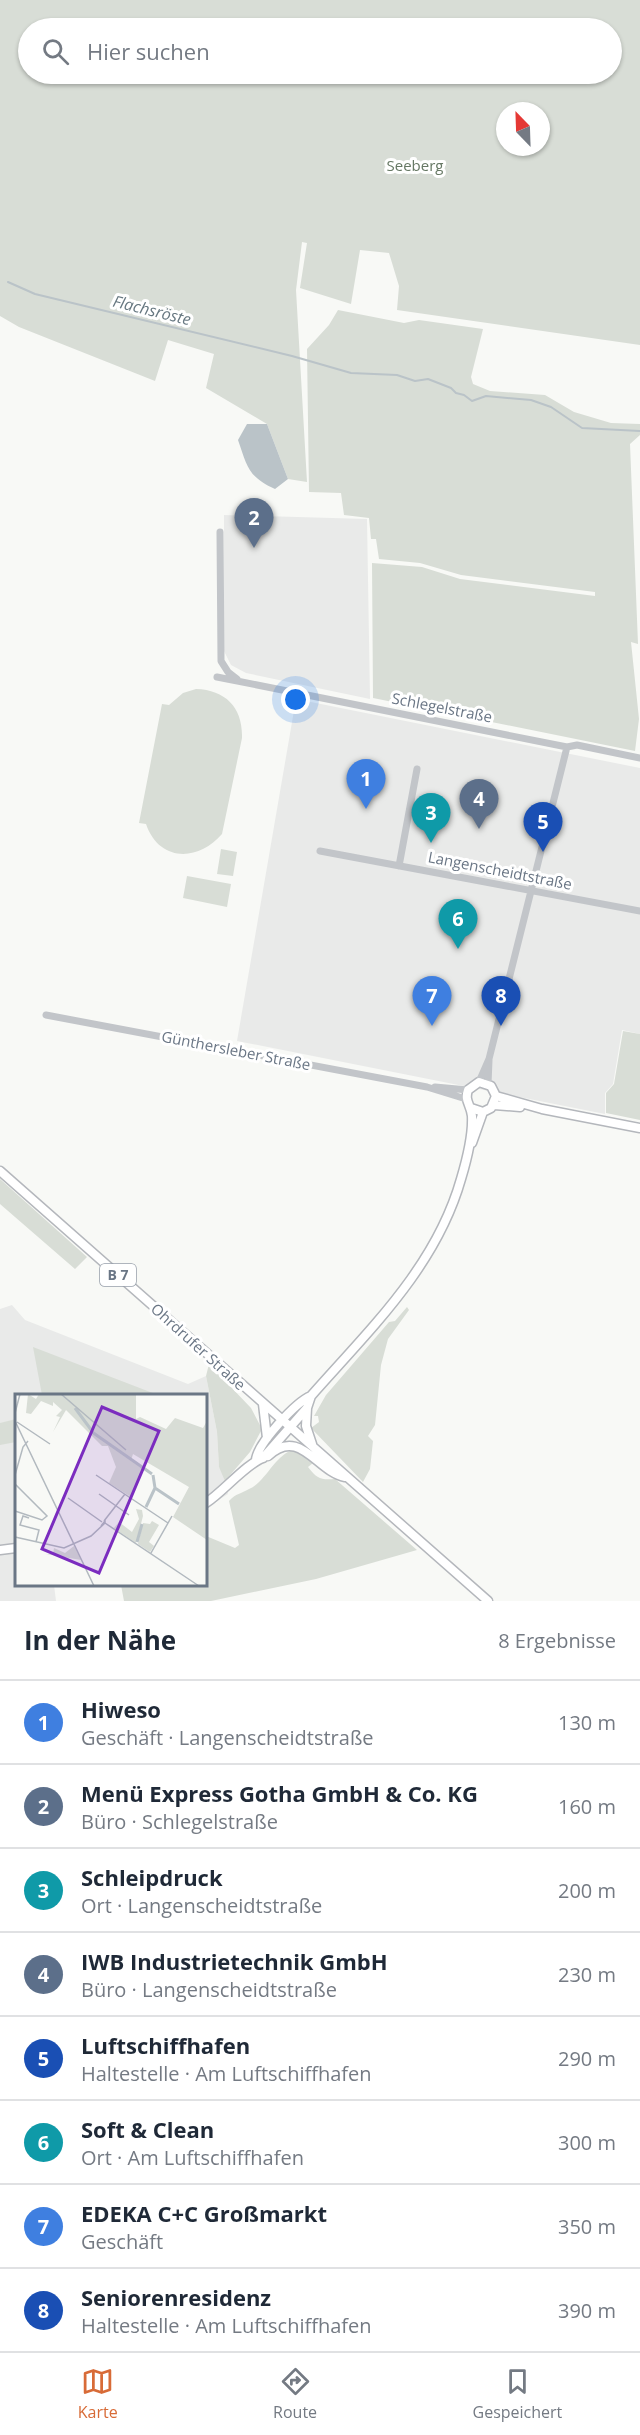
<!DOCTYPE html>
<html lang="de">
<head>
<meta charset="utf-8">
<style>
  :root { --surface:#fff; --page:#f2f2f3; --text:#1f2937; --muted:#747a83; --line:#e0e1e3; --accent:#d86b37 }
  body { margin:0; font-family:"Open Sans",sans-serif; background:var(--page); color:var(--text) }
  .compass { position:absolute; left:496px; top:102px; width:54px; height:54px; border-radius:50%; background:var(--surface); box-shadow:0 2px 4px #0004; rotate:337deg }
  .you { position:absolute; left:296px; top:700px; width:21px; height:21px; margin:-15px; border:4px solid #fff; border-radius:50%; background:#1a73e8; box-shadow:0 0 0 9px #1a73e833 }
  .badge { display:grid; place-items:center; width:39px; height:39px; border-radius:50%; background:var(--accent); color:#fff; font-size:20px; font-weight:700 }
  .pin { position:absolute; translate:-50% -50px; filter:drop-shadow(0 2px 3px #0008) }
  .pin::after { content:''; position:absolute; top:32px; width:21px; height:18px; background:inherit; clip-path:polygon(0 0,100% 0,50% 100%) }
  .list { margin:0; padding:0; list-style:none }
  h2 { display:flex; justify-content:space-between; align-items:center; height:78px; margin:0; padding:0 24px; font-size:26px }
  h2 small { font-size:20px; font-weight:400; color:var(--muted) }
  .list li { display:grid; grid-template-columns:39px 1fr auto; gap:18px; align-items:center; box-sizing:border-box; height:84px; padding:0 24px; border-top:2px solid var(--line) }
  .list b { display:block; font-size:22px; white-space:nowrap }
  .list p { margin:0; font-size:20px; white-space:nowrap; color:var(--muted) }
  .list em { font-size:20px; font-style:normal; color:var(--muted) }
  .icon { flex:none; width:33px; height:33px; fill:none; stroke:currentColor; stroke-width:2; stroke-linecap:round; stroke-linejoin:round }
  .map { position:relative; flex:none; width:640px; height:1601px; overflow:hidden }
  .search { position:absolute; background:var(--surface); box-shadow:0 2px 4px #0004; left:18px; right:18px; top:18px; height:66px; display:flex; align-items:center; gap:15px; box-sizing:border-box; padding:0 21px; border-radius:33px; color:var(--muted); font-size:22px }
  .sheet { height:750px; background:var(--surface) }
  nav { display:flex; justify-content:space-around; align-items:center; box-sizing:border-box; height:84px; border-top:2px solid var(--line); background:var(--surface); font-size:16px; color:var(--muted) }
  nav a { display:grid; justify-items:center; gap:3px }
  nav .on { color:var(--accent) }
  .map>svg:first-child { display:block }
  .built { fill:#e9eae9 }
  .green { fill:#d8ddd6; fill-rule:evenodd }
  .water { fill:#bac3c8 }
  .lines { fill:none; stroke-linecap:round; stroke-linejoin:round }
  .stream { stroke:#bac3c8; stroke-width:2 }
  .major-casing { stroke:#b4b7bc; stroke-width:11 }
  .minor { stroke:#c2c5c9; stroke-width:7 }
  .major { stroke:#fff; stroke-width:8 }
  .labels { text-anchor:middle; stroke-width:6; stroke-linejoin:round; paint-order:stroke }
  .shield { fill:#fff; stroke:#979faa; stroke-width:1.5 }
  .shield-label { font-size:14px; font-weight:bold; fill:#6a7685 }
  .park-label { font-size:15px; fill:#667864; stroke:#fff }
  .street-label { font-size:15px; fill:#6a7685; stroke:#fff }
  .water-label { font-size:16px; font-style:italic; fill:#667780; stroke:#fff }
  .inset-river { fill:none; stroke:#bac3c8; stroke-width:3 }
  .inset-road { fill:none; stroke:#b2b9bf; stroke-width:1.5 }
  .view { fill:#7b2cbf; fill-opacity:0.15; stroke:#7b2cbf; stroke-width:3 }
  .inset-edge { fill:none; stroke:#6a7685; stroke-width:3 }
</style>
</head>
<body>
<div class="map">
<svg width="640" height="1601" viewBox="0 0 640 1601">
  <rect width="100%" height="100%" fill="#f8f9f6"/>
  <path class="built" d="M224,515L367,519L370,699L246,673L231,665L224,651Z
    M296,699L640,768V1034L622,1030L613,1084L605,1093V1114L237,1041Z
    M12,1305L25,1320L188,1384L206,1376L217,1432L219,1467L224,1474L228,1494L206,1508V1396H16V1584L54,1585L56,1601H0V1309Z"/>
  <path class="green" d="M0,0H640V345L397,310L399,286L389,253L360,250L351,304L300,288L307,243L302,242L296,290L307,482L288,479L267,424L206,388L214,354L168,340L155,381L19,327L0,316ZM28,28H612V74H28ZM505,111H541V147H505Z
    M338,310L404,323L419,320L483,329L471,377L473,384L490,391L545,395L574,412L611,423L640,424V435L630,444L638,644L631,642L639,719L635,751L373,698L372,563L422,567L460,579L595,596V592L461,575L420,563L379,559L376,539H371L369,518L344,515L341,493L309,492L307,349L329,325Z
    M196,689C226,690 243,708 242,738L222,834C198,862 159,862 146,824L139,823L162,704L169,705L183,693Z
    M221,849L237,852L233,876L217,874Z
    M187,876L231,884L227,907L183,898Z
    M623,1031L640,1034V1120L606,1113V1093L614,1084Z
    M0,1179L87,1257L75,1269L0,1204Z
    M407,1307L409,1310L388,1339L381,1365L375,1425L368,1436L373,1441L370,1469L363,1482L311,1428L319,1422L318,1416H314L326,1395L389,1322L395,1321Z
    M33,1347L158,1395H42Z
    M209,1364L251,1408L262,1429L250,1452L225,1481L219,1467L217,1432L206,1376Z
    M16,1419V1442L0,1445V1423Z
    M295,1449L304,1453L313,1463L308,1467C317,1479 321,1480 335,1479L417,1550L316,1579L211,1601H124L121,1585L206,1584V1536L235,1548L239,1545L229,1501C236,1493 241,1494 249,1489C267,1481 274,1455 295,1449Z"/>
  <path class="water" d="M247,424H267L288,479L275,489C248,477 247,466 238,440Z"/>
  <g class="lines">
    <path class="stream" d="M8,282L35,294L292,356L351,373L397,375L415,381L428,379L451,388L456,393L464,395L472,401L486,396L531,400L551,407L582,428L640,431"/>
    <defs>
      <path id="major" d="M496,1096L542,1109L640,1128
        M494,1105L520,1107
        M472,1143L483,1112
        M0,1171L488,1601
        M263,1404L267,1438
        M307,1408L306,1426L312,1444
        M268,1456C300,1426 317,1472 345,1477
        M256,1460C257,1444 296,1402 311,1396C370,1329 436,1267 461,1179C467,1159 473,1136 472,1116C471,1105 464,1101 468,1090L479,1082L491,1086L496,1096L491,1108L483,1112L471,1108
        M206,1503C223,1492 247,1463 263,1458L307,1408L311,1396
        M0,1550L16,1548"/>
    </defs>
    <use href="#major" class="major-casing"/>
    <path class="minor" d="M220,532L221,661L228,672L237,679
      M217,677L567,747L577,745L640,758
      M320,851L640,911
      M399,866L417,769
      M46,1015L427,1087L466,1099
      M479,1082L489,1059L567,747
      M488,1084L489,1060
      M435,1087L468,1090"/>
    <use href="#major" class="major"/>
  </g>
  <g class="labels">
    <rect class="shield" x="100" y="1264" width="36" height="22" rx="4.5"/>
    <g class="shield-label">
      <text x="118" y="1280">B 7</text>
    </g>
    <g class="park-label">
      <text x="415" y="171">Seeberg</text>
    </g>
    <g class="street-label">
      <text transform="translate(442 708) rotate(11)" y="5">Schlegelstraße</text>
      <text transform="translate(500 871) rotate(11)" y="5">Langenscheidtstraße</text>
      <text transform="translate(236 1051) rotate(11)" y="5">Günthersleber Straße</text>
      <text transform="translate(198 1347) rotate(42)" y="5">Ohrdrufer Straße</text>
    </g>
    <g class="water-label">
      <text transform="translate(152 310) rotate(14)" y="6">Flachsröste</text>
    </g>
  </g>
  <g transform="translate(15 1394)">
    <rect width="192" height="192" fill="#f8f9f6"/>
    <path d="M13,0L21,5L24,0H121V25L125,23L151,35L160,24L188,34L192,27V146L158,123L174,93L118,60L116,66L134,76H127L116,103L94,89L101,73L93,52H87L51,16L38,38L45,23L41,22L47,16L38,8V12L26,7L16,20L11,19ZM121,115L127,116L128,122L121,149L99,134L104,128L117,138L124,125ZM137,127L144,131L134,148L139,152L135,158L123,150L128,129L135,130ZM59,152L66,166L31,160H38L39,154L50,159Z" fill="#d8ddd6"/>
    <path class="inset-river" d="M60,14L77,37M77,38L137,80M140,94L164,110M131,113L140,94L138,81M122,148L127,130"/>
    <path class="inset-road" d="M46,0L111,56M0,19L5,0M0,27L79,192M2,28L35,50M0,81L8,53L13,47M81,81L153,129M0,90L32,122L27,126L0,117M84,100L114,121M53,104L87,128M14,124L8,122L5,131L24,136L21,148M89,127L110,100M90,129L184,192M0,143L49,154L76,142L90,129V127L86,132M136,159L157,122"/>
    <path class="view" d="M87,13L144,37L84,179L27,155Z"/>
    <rect width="192" height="192" class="inset-edge"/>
  </g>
</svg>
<svg class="compass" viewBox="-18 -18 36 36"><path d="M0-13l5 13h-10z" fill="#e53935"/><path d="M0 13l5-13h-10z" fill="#747a83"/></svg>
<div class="you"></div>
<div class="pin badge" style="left:366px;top:809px;background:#3f7fe0">1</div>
<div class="pin badge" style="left:254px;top:548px;background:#5c6f8a">2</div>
<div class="pin badge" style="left:431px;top:843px;background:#0f9aa8">3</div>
<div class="pin badge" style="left:479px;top:829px;background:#5c6f8a">4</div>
<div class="pin badge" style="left:543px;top:852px;background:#1a4fb4">5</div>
<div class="pin badge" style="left:458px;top:949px;background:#0f9aa8">6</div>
<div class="pin badge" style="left:432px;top:1026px;background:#3f7fe0">7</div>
<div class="pin badge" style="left:501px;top:1026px;background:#1a4fb4">8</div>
<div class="search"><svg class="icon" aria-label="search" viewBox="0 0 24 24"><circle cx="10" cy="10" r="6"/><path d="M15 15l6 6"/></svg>Hier suchen</div>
</div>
<section class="sheet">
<h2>In der Nähe<small>8 Ergebnisse</small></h2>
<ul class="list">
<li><span class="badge" style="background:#3f7fe0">1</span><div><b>Hiweso</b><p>Geschäft · Langenscheidtstraße</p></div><em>130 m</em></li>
<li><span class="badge" style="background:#5c6f8a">2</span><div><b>Menü Express Gotha GmbH &amp; Co. KG</b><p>Büro · Schlegelstraße</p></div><em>160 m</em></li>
<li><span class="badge" style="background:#0f9aa8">3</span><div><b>Schleipdruck</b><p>Ort · Langenscheidtstraße</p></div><em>200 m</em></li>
<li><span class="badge" style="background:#5c6f8a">4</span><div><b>IWB Industrietechnik GmbH</b><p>Büro · Langenscheidtstraße</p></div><em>230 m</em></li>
<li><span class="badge" style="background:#1a4fb4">5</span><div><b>Luftschiffhafen</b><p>Haltestelle · Am Luftschiffhafen</p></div><em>290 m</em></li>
<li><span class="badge" style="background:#0f9aa8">6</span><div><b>Soft &amp; Clean</b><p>Ort · Am Luftschiffhafen</p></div><em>300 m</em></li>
<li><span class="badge" style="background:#3f7fe0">7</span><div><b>EDEKA C+C Großmarkt</b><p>Geschäft</p></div><em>350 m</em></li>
<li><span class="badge" style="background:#1a4fb4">8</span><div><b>Seniorenresidenz</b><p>Haltestelle · Am Luftschiffhafen</p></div><em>390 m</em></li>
</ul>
</section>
<nav>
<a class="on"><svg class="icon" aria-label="map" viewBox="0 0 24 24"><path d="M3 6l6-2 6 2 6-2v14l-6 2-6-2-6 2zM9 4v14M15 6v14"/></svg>Karte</a>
<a><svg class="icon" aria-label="directions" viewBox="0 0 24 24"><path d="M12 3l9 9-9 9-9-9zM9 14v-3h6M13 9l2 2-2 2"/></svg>Route</a>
<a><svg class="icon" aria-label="saved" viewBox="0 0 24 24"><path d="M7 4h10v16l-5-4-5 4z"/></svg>Gespeichert</a>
</nav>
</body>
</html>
